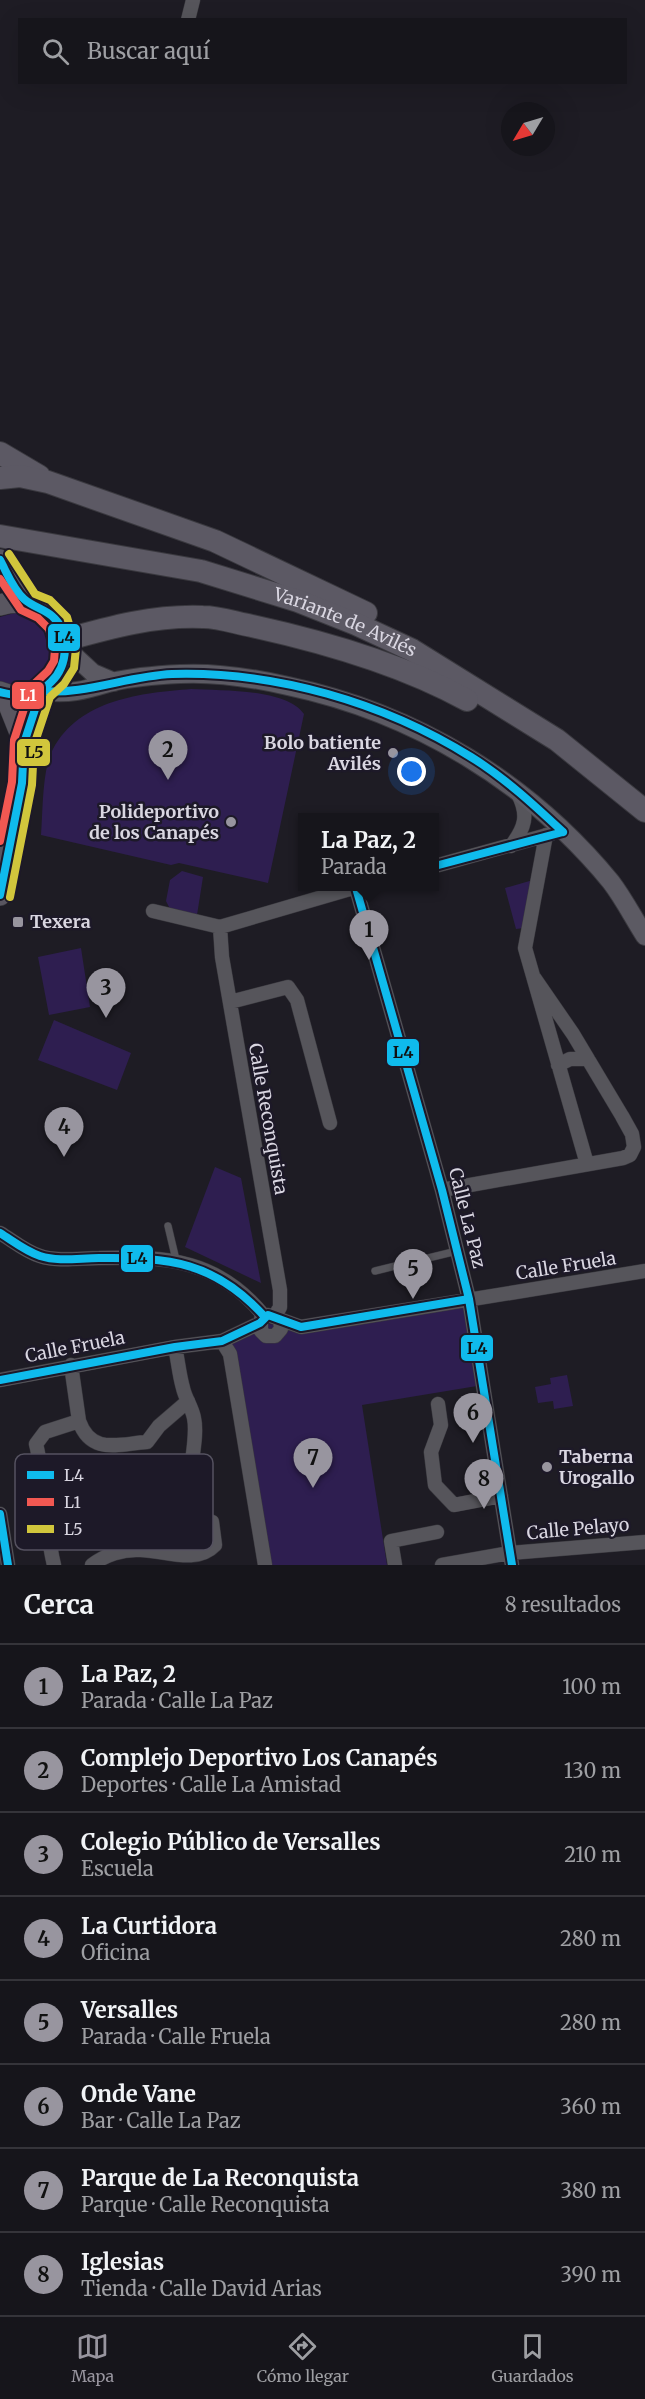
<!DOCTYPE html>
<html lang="es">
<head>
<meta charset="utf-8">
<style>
  :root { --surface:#16151b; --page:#232228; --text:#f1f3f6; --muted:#9e9fa3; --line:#35343a; --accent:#98959f }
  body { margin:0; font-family:Merriweather,serif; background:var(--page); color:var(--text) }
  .compass { position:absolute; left:501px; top:102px; width:54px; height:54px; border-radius:50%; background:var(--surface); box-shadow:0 6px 24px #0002; rotate:232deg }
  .you { position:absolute; left:412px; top:772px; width:21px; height:21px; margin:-15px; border:4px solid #fff; border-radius:50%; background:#1a73e8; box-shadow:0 0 0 9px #1a73e833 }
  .badge { display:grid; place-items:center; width:39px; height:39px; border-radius:50%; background:var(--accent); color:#111; font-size:20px; font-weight:700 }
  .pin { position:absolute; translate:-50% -50px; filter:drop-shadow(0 2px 3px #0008) }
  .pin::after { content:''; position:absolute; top:32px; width:21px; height:18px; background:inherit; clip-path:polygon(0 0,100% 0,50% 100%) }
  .popup { position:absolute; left:298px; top:813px; width:141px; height:78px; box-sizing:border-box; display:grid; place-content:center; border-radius:0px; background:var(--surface); filter:drop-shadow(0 2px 4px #0005); font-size:20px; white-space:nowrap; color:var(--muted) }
  .popup b { font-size:22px; color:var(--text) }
  .popup::after { content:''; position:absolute; left:50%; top:100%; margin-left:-12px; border:12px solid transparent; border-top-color:var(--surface) }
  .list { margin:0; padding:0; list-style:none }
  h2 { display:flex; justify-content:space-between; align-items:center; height:78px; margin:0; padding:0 24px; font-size:26px }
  h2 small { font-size:20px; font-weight:400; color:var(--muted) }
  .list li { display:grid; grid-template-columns:39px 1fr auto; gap:18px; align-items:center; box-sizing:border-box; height:84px; padding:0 24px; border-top:2px solid var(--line) }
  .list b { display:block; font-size:22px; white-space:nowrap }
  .list p { margin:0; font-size:20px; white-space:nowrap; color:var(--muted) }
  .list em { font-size:20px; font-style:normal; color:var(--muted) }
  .icon { flex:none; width:33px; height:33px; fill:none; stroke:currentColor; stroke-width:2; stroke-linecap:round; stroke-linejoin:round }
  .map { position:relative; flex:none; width:645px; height:1565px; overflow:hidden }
  .search { position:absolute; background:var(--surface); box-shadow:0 6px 24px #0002; left:18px; right:18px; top:18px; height:66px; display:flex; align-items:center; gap:15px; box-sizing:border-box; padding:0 21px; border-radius:0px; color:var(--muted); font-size:22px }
  .sheet { height:750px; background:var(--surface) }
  nav { display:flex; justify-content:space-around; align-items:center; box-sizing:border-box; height:84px; border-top:2px solid var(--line); background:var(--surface); font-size:16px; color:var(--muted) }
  nav a { display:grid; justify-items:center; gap:3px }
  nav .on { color:var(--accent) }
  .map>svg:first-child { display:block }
  .green { fill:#2e1e50 }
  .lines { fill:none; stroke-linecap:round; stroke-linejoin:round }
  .service-casing { stroke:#3a393f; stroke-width:8 }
  .minor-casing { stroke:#3a393f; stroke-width:15 }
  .secondary-casing { stroke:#3a393f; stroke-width:20 }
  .primary-casing { stroke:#3a393f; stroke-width:22 }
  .trunk-casing { stroke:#3a393f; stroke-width:24 }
  .service { stroke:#56555b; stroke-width:7 }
  .minor { stroke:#56555b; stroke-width:14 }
  .secondary { stroke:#5c5a63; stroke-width:18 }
  .primary { stroke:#595660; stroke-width:21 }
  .trunk { stroke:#5c5964; stroke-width:22 }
  .bus-1-casing { stroke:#1d1928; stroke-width:12 }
  .bus-2-casing { stroke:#1d1928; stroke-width:12 }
  .bus-3-casing { stroke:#1d1928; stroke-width:12 }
  .bus-1 { stroke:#0fbbed; stroke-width:8 }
  .bus-2 { stroke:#f25852; stroke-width:8 }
  .bus-3 { stroke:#d1c63c; stroke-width:8 }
  .poi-dot { fill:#98959f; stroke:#1d1928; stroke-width:2 }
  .labels { text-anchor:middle; stroke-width:5; stroke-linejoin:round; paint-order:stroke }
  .street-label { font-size:18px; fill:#d9d6e1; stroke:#1d1928 }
  .poi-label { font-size:18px; font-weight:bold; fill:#d9d6e1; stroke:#1d1928; text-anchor:end }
  .key { fill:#1d1928; stroke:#555260; stroke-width:1.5 }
  .key-label { font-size:16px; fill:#d9d6e1 }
  .line-badge { stroke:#1d1928; stroke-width:2 }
  .badge-label { font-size:16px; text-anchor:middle; font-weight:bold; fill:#fff }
  .pale-badge-label { font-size:16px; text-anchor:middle; font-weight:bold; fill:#111 }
</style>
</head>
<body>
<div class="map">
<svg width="645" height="1565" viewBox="0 0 645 1565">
  <rect width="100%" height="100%" fill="#1e1c24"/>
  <path class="green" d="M18,612C78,624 56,702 0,682V617Z
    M191,689C221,691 286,688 304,714L268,883L179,863L171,865L41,835C43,811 42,769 53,749C80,699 142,693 191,689Z
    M182,871L203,877L197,915L170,909L166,901L170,880Z
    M533,880L524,928L516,929L505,888Z
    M81,948L90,1007L49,1015L38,957Z
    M54,1020L131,1053L117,1090L38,1060Z
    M215,1167L241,1178L261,1283L185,1247Z
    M469,1299L483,1385L362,1405L387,1565H265L222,1341L260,1323L295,1327Z
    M567,1375L573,1406L554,1409L553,1401L538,1403L535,1387L551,1384L550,1378Z"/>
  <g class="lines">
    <defs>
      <path id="service" d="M168,1226L177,1264
        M375,1271L457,1251"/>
      <path id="minor" d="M188,20L193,0
        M546,835L525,948L587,1164
        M511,846C525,828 529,815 518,794
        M435,866L551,834
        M356,888L442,1190L469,1299L512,1565
        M153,911L220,927
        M220,927L222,957L280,1290V1307L275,1316
        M220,927L360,886
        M230,1002L288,987L297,1000L330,1123
        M558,1065L570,1059H588
        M442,1190L623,1158L630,1155L634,1147L632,1134L622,1116L573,1034L533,976
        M0,1233C12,1240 26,1252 40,1256C58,1262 81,1258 99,1258C168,1256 219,1260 264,1316
        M280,1320L281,1329L275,1336H266L261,1331V1319L268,1315L301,1327L645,1271
        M222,1341L230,1354L265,1565
        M0,1380L175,1347L222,1341L260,1323
        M438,1404L441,1425L431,1452L435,1485L454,1505L501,1496
        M79,1421C91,1455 118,1444 147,1442L159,1426L188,1401
        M0,1514L8,1565
        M54,1565C44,1525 46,1484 36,1444L45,1432L79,1421L71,1365
        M92,1565C105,1555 123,1549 140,1550C164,1550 196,1565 215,1545L212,1522C171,1509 201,1450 194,1418C192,1407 185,1398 183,1388C179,1374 178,1360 175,1347
        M395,1565L391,1541L437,1532
        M442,1565L510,1553L645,1542"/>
      <path id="secondary" d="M66,648L93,673L114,682
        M41,691C70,695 85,690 112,682C133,677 159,675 180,674C216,672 253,678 288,686C415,713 529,782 611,882C624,899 634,919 645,936"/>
      <path id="primary" d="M0,560L28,603
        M0,605C61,586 92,669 36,693C25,697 11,697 0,692
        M5,695L24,743
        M0,895L22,783L24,743L41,691"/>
      <g id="trunk">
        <path d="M0,453L39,476"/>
        <path d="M0,478L20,476L48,482L215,541L366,613"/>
        <path id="s1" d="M0,536L201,571L298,601L356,624L412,650L557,740L645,811"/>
        <path d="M65,640C111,627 155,615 203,617C219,617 236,623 252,626C325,642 402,664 467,700"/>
      </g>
    </defs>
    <use href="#service" class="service-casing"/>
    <use href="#minor" class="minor-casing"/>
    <use href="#secondary" class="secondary-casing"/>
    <use href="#primary" class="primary-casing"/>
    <use href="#trunk" class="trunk-casing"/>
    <use href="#service" class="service"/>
    <use href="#minor" class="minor"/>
    <use href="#secondary" class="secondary"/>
    <use href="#primary" class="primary"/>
    <use href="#trunk" class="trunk"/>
    <defs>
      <path id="bus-1" d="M0,560C7,573 13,589 24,599C33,607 44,609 52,616C71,632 68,666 51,682C37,697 19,697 0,692
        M41,691C85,695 127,676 172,674C275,671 383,702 471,757C505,778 534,805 563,832
        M435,866L563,832
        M359,886L356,888L442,1190L469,1299L512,1565
        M0,895L22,783L24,743L41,691
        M0,1233C13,1241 25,1251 40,1256C59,1262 79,1258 99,1258C169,1257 215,1262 264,1316
        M0,1380L175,1347L222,1341L260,1323L268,1315L301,1327L469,1299
        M0,1514L8,1565"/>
      <path id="bus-2" d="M0,579L21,610L38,618L49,629L55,649L54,661L48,671L31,687L14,740L12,782L0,841"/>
      <path id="bus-3" d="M9,554L35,594L50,600L67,617L76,648L74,668L64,684L50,697L34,745L32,785L10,897"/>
    </defs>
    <use href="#bus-1" class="bus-1-casing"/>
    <use href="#bus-2" class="bus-2-casing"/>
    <use href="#bus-3" class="bus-3-casing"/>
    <use href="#bus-1" class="bus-1"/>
    <use href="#bus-2" class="bus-2"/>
    <use href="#bus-3" class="bus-3"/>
  </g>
  <g class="poi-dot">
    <circle cx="393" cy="753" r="6"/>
    <circle cx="231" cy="822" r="6"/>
    <rect x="12" y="916" width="12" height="12" rx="3"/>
    <circle cx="547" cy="1467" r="6"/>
  </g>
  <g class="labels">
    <g class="street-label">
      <text dy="6" stroke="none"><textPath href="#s1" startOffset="357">Variante de Avilés</textPath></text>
      <text transform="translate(268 1119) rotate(80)" y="6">Calle Reconquista</text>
      <text transform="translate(467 1218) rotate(76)" y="6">Calle La Paz</text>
      <text transform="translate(566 1266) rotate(-9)" y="6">Calle Fruela</text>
      <text transform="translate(75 1347) rotate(-11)" y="6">Calle Fruela</text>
      <text transform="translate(578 1529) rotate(-5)" y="6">Calle Pelayo</text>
    </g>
    <g class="poi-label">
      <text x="381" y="749">Bolo batiente<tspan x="381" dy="21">Avilés</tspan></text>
      <text x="219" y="818">Polideportivo<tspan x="219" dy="21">de los Canapés</tspan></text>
      <text x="30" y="928" text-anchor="start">Texera</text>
      <text x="559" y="1463" text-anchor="start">Taberna<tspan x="559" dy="21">Urogallo</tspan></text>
    </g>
  </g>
  <rect x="15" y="1454" width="198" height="96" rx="9" class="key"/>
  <rect x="27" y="1471" width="27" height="8" fill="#0fbbed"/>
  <rect x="27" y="1498" width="27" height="8" fill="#f25852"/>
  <rect x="27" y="1525" width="27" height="8" fill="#d1c63c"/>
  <g class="key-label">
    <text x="64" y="1481">L4</text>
    <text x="64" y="1508">L1</text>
    <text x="64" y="1535">L5</text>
  </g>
  <g class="line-badge">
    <rect x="47" y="623" width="34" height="29" rx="6" fill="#0fbbed"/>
    <rect x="11" y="681" width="34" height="29" rx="6" fill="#f25852"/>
    <rect x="16" y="738" width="35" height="29" rx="6" fill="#d1c63c"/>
    <rect x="386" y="1038" width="34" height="29" rx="6" fill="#0fbbed"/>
    <rect x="120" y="1244" width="34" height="29" rx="6" fill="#0fbbed"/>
    <rect x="460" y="1334" width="34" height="28" rx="6" fill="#0fbbed"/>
  </g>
  <g class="badge-label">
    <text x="28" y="701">L1</text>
  </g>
  <g class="pale-badge-label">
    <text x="64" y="643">L4</text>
    <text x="34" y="758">L5</text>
    <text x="403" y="1058">L4</text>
    <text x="137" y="1264">L4</text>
    <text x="477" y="1354">L4</text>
  </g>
</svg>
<svg class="compass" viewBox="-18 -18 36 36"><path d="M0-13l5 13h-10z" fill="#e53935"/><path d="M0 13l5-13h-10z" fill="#9e9fa3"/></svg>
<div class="you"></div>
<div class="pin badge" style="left:369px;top:960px">1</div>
<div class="popup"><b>La Paz, 2</b>Parada</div>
<div class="pin badge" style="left:168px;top:780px">2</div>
<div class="pin badge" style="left:106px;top:1018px">3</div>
<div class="pin badge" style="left:64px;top:1157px">4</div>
<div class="pin badge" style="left:413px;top:1299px">5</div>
<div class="pin badge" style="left:473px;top:1443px">6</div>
<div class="pin badge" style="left:313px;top:1488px">7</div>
<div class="pin badge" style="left:484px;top:1509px">8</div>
<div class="search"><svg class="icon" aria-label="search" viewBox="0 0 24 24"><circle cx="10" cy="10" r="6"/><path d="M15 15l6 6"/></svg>Buscar aquí</div>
</div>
<section class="sheet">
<h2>Cerca<small>8 resultados</small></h2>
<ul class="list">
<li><span class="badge">1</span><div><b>La Paz, 2</b><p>Parada · Calle La Paz</p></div><em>100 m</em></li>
<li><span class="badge">2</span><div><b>Complejo Deportivo Los Canapés</b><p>Deportes · Calle La Amistad</p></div><em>130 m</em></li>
<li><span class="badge">3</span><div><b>Colegio Público de Versalles</b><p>Escuela</p></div><em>210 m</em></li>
<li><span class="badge">4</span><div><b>La Curtidora</b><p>Oficina</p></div><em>280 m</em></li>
<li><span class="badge">5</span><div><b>Versalles</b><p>Parada · Calle Fruela</p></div><em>280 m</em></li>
<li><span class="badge">6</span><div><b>Onde Vane</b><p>Bar · Calle La Paz</p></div><em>360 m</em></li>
<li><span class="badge">7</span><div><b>Parque de La Reconquista</b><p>Parque · Calle Reconquista</p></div><em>380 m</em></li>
<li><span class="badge">8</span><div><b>Iglesias</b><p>Tienda · Calle David Arias</p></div><em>390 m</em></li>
</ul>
</section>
<nav>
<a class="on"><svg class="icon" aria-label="map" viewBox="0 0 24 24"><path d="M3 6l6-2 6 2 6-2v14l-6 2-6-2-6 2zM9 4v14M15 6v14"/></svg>Mapa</a>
<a><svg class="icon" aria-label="directions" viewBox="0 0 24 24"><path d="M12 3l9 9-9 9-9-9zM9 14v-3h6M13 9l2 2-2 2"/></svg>Cómo llegar</a>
<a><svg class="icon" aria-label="saved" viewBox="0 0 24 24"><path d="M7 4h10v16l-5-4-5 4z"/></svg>Guardados</a>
</nav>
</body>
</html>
